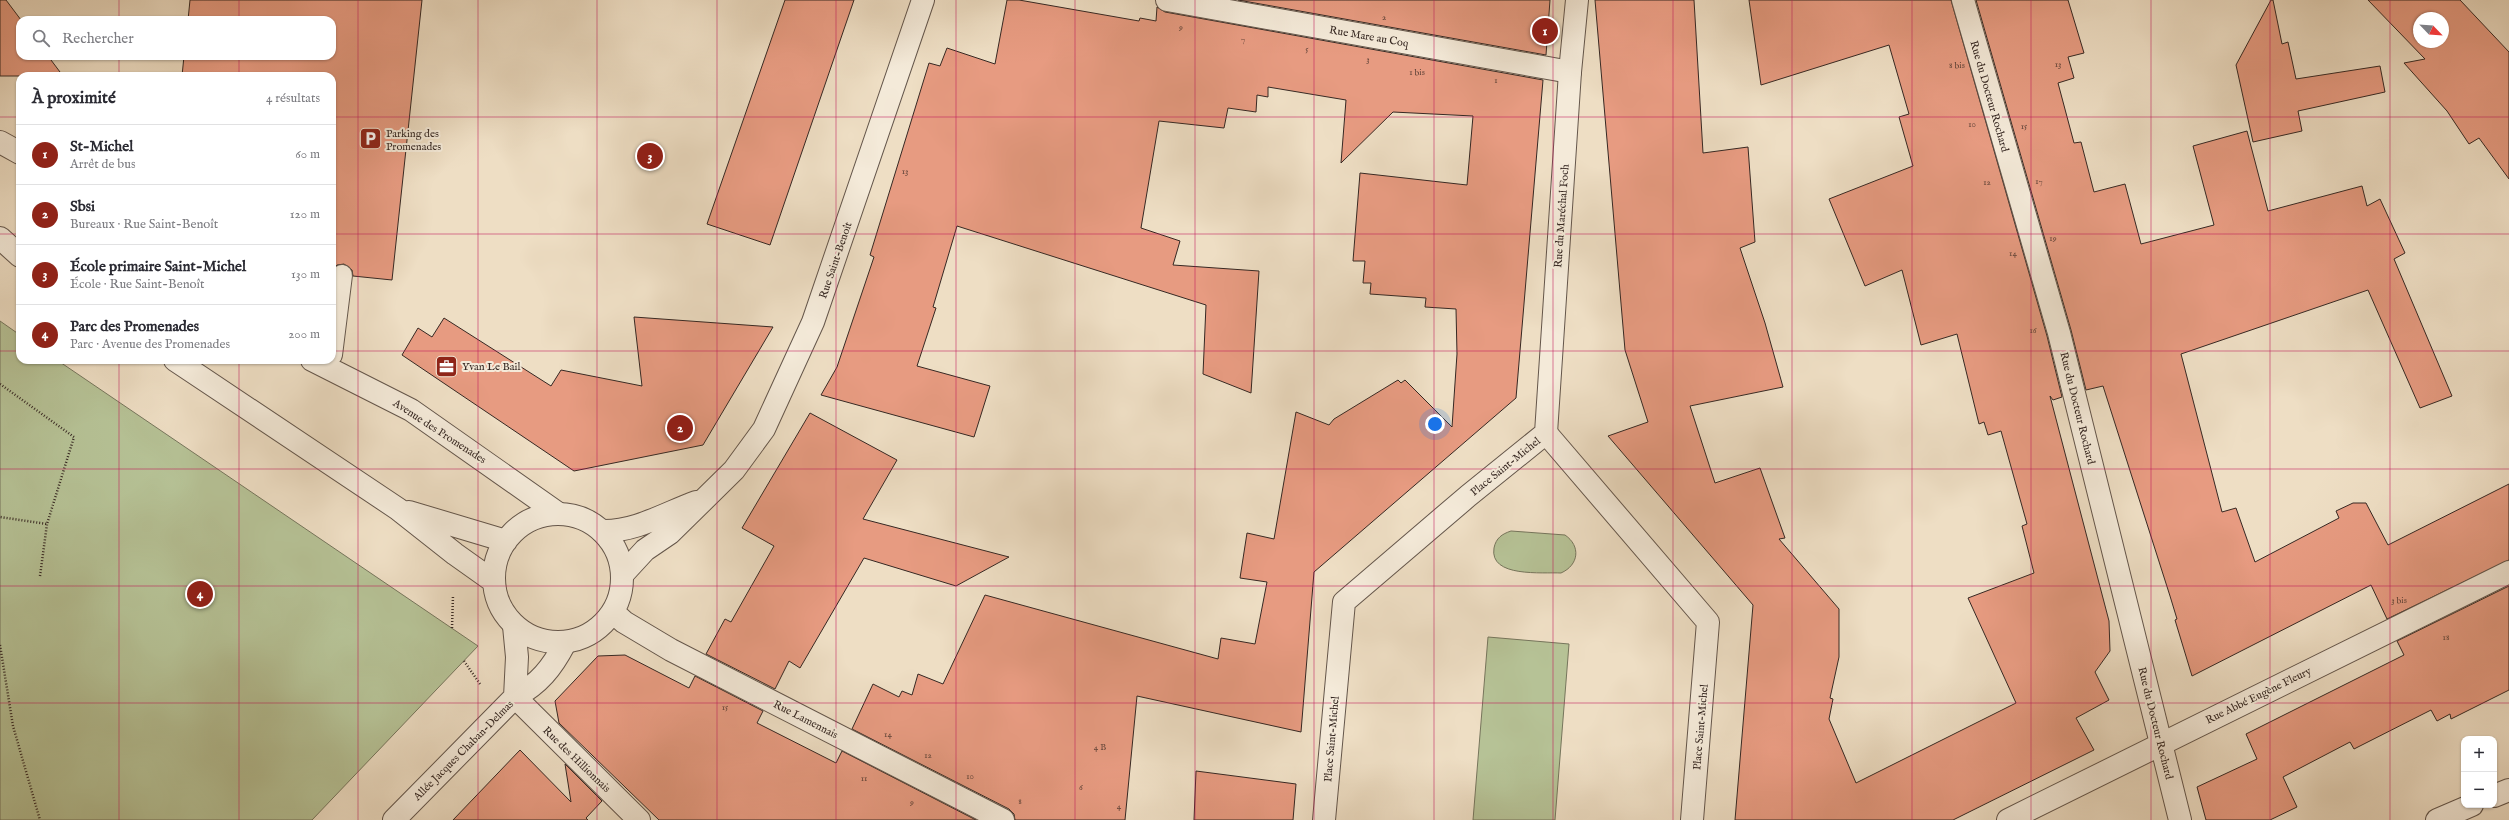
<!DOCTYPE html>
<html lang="fr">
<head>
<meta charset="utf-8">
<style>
  :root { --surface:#fff; --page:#f2f2f3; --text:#2b2b33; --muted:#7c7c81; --line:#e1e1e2; --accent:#8f2418 }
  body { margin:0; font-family:"IM FELL English",serif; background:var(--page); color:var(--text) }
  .controls { position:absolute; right:12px; bottom:12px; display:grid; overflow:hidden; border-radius:8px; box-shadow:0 1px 3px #0004 }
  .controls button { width:36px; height:36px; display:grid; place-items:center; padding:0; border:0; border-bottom:1px solid var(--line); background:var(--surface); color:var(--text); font:20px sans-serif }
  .compass { position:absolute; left:2413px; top:12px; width:36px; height:36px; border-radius:50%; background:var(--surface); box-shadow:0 1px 3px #0004; rotate:115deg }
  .you { position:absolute; left:1435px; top:424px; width:14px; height:14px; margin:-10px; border:3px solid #fff; border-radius:50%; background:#1a73e8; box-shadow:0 0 0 6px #1a73e833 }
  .badge { display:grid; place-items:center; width:26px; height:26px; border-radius:50%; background:var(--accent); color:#fff; font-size:13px; font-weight:700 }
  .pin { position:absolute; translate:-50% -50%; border:2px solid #fff; box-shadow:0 1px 4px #0006 }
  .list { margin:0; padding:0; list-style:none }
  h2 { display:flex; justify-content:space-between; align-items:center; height:52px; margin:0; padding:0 16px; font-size:17px }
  h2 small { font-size:13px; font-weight:400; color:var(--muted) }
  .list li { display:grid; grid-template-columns:26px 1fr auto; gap:12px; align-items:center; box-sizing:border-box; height:60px; padding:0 16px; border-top:1px solid var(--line) }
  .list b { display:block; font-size:15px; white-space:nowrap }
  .list p { margin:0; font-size:13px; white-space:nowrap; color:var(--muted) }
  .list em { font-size:13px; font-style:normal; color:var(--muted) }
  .icon { flex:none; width:22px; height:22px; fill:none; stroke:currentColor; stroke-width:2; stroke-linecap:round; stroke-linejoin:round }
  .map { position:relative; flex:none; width:2509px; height:820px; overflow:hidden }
  .search { position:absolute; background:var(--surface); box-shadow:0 1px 3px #0004; left:16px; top:16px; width:320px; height:44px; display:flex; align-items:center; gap:10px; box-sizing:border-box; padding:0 14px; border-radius:12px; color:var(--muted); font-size:15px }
  .panel { position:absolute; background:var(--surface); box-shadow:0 1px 3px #0004; left:16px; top:72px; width:320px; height:292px; border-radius:12px }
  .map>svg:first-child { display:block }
  .green { fill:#b6c296; stroke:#76755c }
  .building { fill:#e79b81; stroke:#362823; fill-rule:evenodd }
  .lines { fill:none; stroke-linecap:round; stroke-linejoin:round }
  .service-casing { stroke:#64564b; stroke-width:22 }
  .minor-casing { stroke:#64564b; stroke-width:24 }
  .tertiary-casing { stroke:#64564b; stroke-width:24 }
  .path { stroke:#362823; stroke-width:2.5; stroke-dasharray:1 2; stroke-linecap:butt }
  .service { stroke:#f4ead9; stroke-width:20 }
  .minor { stroke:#f4ead9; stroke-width:22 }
  .tertiary { stroke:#f4ead9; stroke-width:22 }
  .grid { fill:none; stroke:#c2185b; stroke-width:1; stroke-opacity:0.55 }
  .labels { text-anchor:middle; stroke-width:4; stroke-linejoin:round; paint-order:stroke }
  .number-label { font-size:9px; fill:#62453a }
  .street-label { font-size:11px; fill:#362823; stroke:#f4ead9 }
  .poi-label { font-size:11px; fill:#362823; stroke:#f4ead9; text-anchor:start }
</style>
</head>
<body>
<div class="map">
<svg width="2509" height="820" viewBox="0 0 2509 820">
  <rect width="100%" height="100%" fill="#eedec4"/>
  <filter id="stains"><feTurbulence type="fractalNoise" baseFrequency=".005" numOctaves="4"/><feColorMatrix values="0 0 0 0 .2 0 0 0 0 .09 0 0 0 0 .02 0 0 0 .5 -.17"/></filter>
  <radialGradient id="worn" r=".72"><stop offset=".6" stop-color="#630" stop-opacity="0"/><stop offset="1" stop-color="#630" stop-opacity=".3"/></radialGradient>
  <path class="green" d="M0,321L20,335V360H57L478,646L312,820H0Z
    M1511,531L1565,535C1581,546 1579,565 1561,573C1543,572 1489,578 1494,548C1496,538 1502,534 1511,531Z
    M1488,637L1569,644L1555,820H1473Z"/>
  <path class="building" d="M0,0H6L21,20L20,56H48L63,76H0Z
    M190,0H422L392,280L353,276L352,270L344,264L337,265L332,270V76H182L184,56H332V20H188Z
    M785,0H854L770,245L707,224Z
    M1007,0H1019L1139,21L1140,18L1156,21L1157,7L1165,12L1543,80L1516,398L1314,572L1301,732L1137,696L1125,820H1015L1014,814L1009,809L852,729L873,684L899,697L902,691L912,695L918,674L943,684L985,595L1218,659L1221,638L1255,644L1267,582L1240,578L1247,533L1274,539L1296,412L1329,425L1334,419L1398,380L1401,383L1405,380L1452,427L1457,354L1456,309L1425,307L1426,298L1370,294L1371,283H1363L1365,261H1353L1360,173L1467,185L1473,116L1393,112L1341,163L1346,100L1268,87V97L1257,95L1256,112L1228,108L1224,128L1159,121L1141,228L1180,241L1173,265L1259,271L1251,393L1203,374L1206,305L957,226L933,307L936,308L917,366L990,386L974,437L821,395L837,367L874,257L870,255L929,63L940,66L947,48L995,64Z
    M1238,0H1550L1546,55Z
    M1595,0H1694L1703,153L1748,147L1755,242L1740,248L1765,323L1783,387L1690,406L1715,483L1760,468L1785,538L1779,539L1839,609V657L1830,698L1833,699L1829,719L1856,783L2016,703L1968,598L2034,573L2022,526L2027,524L2001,431L1988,435L1984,422L1979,424L1957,334L1921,345L1902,270L1865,286L1829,199L1913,166L1899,117L1909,114L1889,45L1761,85L1749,0H1951L2047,336L2062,397L2053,400L2050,396L2109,621L2110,651L2095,672L2109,700L2076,718L2094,750L1953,820H1735L1753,605L1608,436L1648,422L1625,350Z
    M1976,0H2068L2084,53L2068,57L2074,78L2058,83L2074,143L2081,142L2094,192L2125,184L2141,244L2214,225L2193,146L2247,131L2268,211L2362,186L2367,206L2380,199L2405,253L2394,259L2452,396L2420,408L2368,290L2181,354L2222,512L2236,508L2255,562L2339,518L2336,511L2353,503H2366L2388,545L2509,484V560L2387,619L2371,585L2192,676L2175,620L2177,619L2170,596L2103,386L2086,390L2071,330Z
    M2271,0H2273L2282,44L2288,42L2296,79L2380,66L2385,92L2298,111L2302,131L2253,142L2236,65Z
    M2368,0H2460L2509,52V179L2479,138L2469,144L2447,111L2404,63L2425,59ZM2419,18H2443V42H2419Z
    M634,317L773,327L703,445L574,471L402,355L418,328L432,337L444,318L551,386L561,370L642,386Z
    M810,413L897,460L863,519L1009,557L956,586L864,558L800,668L789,661L775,689L706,654L725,619L731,622L774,546L742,528Z
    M2509,586V690L2451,719L2450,714L2437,721L2431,710L2354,749L2350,742L2283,777L2297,807L2270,820H2206L2197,787L2257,759L2246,734L2404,655L2397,641Z
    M625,655L689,688L695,676L763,711L757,723L836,763L842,751L976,820H659L559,723L555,701L598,656Z
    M520,750L571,802L565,764L602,801L586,818L588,820H453Z
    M1196,771L1296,784L1293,820H1194Z"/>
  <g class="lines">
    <defs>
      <path id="service" d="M332,355L342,275"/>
      <path id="minor" d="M1167,0L1570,72
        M1963,0L2059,333L2180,820
        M0,142L20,153
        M312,360L411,410L559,514
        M1546,433L1708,622L1692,820
        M602,531C635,532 666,513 696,502
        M622,575L645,550L670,533L734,470L764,429L813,322L923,0
        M514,626L517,657L515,697
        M515,697L639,820
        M2494,796L2509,790
        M394,820L515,697C539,684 552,668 565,643
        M2008,820L2509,572
        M2437,820L2472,805"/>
      <path id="tertiary" d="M0,238L20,256
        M175,360L398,509L455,554L493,581
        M409,512L506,541
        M494 578a64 64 0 1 1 128 0a64 64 0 1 1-128 0Z
        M613,612L624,622L671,650L1003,820
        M1324,820L1344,602L1468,496L1546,433L1570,72L1577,0"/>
    </defs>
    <use href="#service" class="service-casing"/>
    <use href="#minor" class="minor-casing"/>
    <use href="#tertiary" class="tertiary-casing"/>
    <path class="path" d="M0,384L74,437L47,524L0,517
      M40,576L47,524
      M452,628L453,595
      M0,645L13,726L40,820
      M464,661L480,684"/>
    <use href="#service" class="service"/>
    <use href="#minor" class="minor"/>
    <use href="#tertiary" class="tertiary"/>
  </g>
  <path class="grid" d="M119,0V20M239,0V20M358,0V820M478,0V820M597,0V820M717,0V820M836,0V820M956,0V820M1075,0V820M1195,0V820M1314,0V820M1434,0V820M1553,0V820M1673,0V820M1792,0V820M1912,0V820M2031,0V820M2151,0V820M2270,0V820M2390,0V820M119,56V76M239,56V76M0,117H20M332,117H2509M0,234H20M332,234H2509M0,351H20M332,351H2509M119,360V820M239,360V820M0,469H2509M0,586H2509M0,703H2509"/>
  <defs>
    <symbol id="parking-square" viewBox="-11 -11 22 22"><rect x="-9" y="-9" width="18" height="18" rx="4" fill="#8f2418" stroke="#f4ead9"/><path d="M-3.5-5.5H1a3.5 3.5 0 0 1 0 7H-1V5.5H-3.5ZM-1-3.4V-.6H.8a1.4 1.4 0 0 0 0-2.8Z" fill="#fff"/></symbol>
    <symbol id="office-square" viewBox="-11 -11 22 22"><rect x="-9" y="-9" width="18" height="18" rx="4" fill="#8f2418" stroke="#f4ead9"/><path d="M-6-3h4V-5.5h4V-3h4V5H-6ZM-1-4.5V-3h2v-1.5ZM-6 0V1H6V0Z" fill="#fff"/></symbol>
  </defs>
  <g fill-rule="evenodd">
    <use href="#parking-square" x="358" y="126" width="25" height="25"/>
    <use href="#office-square" x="434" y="354" width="25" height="25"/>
  </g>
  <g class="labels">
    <g class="number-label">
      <text x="1384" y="20">2</text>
      <text x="1181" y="30">9</text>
      <text x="1243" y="42">7</text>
      <text x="1307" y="52">5</text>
      <text x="1368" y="62">3</text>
      <text x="2058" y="67">13</text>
      <text x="1957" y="68">8 bis</text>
      <text x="1417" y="75">1 bis</text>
      <text x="1496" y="83">1</text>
      <text x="1972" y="127">10</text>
      <text x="2024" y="129">15</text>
      <text x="905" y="174">13</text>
      <text x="2039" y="184">17</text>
      <text x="1987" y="185">12</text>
      <text x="2053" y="241">19</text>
      <text x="2013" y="256">14</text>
      <text x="2033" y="333">16</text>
      <text x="2399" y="603">3 bis</text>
      <text x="2446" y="640">18</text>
      <text x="725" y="710">15</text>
      <text x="888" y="737">14</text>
      <text x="1100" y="750">4 B</text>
      <text x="928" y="758">12</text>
      <text x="970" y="779">10</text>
      <text x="864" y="781">11</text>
      <text x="1081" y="790">6</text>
      <text x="1020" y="804">8</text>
      <text x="912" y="805">9</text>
      <text x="1119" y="809">4</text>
    </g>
    <g class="street-label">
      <text transform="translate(1369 36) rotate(10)" y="4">Rue Mare au Coq</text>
      <text transform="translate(1990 96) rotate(74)" y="4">Rue du Docteur Rochard</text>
      <text transform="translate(1561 216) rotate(-86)" y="4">Rue du Maréchal Foch</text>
      <text transform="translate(835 260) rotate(-71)" y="4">Rue Saint-Benoît</text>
      <text transform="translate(2078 408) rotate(76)" y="4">Rue du Docteur Rochard</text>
      <text transform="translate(440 431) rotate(33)" y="4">Avenue des Promenades</text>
      <text transform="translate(1505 466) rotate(-39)" y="4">Place Saint-Michel</text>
      <text transform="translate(2258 695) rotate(-26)" y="4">Rue Abbé Eugène Fleury</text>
      <text transform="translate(806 719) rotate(27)" y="4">Rue Lamennais</text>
      <text transform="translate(2156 723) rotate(76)" y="4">Rue du Docteur Rochard</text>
      <text transform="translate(1700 727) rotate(-85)" y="4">Place Saint-Michel</text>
      <text transform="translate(1331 739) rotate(-85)" y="4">Place Saint-Michel</text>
      <text transform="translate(463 750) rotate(-45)" y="4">Allée Jacques Chaban-Delmas</text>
      <text transform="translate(577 759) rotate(44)" y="4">Rue des Hillionnais</text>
    </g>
    <g class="poi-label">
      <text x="386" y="137">Parking des<tspan x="386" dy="13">Promenades</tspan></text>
      <text x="462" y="370">Yvan Le Bail</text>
    </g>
  </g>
  <rect width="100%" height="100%" filter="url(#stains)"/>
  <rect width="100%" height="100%" fill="url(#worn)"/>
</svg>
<div class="controls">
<button>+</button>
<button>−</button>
</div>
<svg class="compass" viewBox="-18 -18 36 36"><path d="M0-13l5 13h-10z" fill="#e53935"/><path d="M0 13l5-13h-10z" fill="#7c7c81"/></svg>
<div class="you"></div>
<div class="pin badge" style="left:1545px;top:31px">1</div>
<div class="pin badge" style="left:680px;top:428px">2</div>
<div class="pin badge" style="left:650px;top:156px">3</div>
<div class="pin badge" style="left:200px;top:594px">4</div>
<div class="search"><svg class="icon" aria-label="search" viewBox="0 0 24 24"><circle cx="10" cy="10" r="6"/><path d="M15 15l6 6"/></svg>Rechercher</div>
<section class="panel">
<h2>À proximité<small>4 résultats</small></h2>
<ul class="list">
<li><span class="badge">1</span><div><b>St-Michel</b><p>Arrêt de bus</p></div><em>60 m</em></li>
<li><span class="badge">2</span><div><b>Sbsi</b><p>Bureaux · Rue Saint-Benoît</p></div><em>120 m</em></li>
<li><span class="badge">3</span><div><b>École primaire Saint-Michel</b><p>École · Rue Saint-Benoît</p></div><em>130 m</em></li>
<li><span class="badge">4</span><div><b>Parc des Promenades</b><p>Parc · Avenue des Promenades</p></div><em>200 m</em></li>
</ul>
</section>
</div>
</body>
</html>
